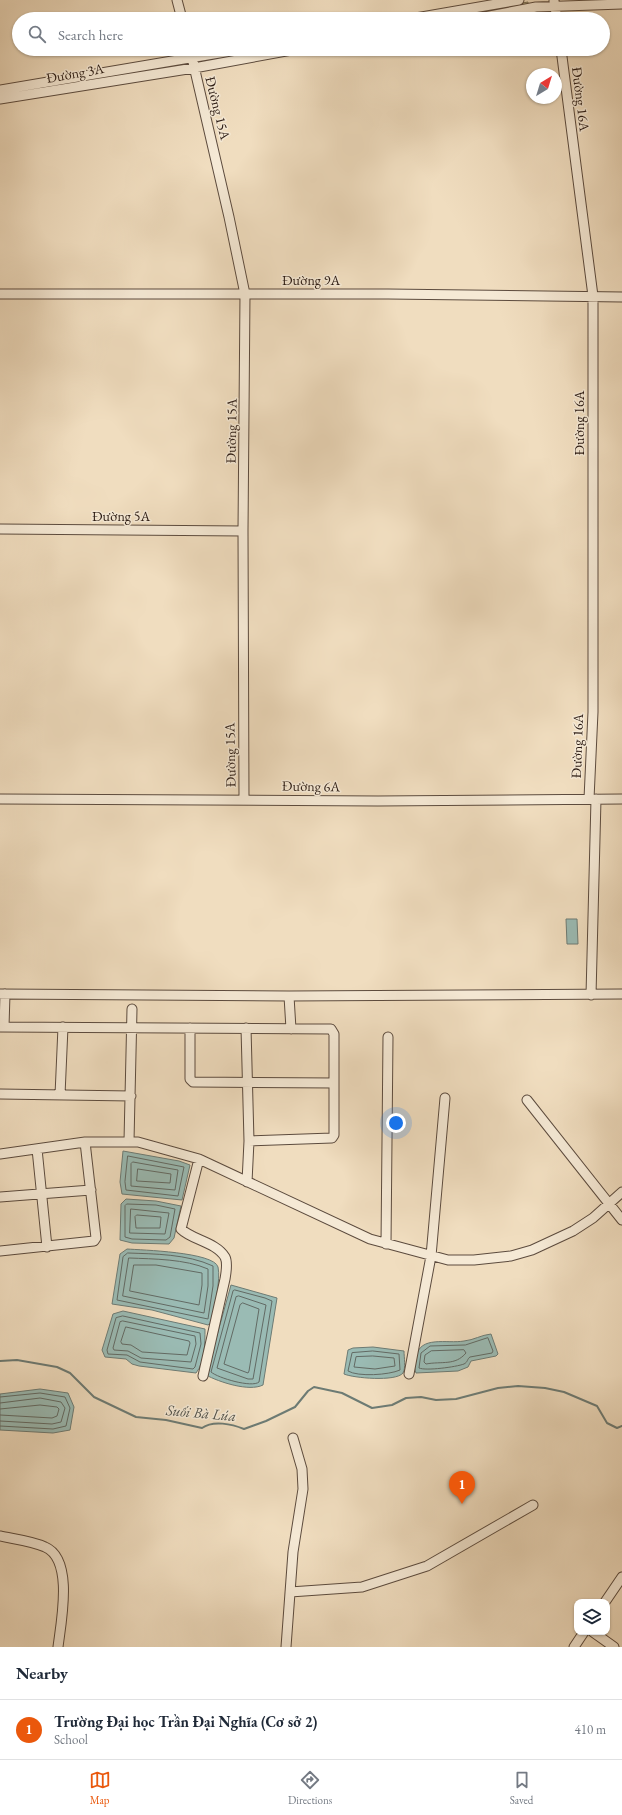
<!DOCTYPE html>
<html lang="en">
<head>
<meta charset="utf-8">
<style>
  :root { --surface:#fff; --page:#f2f2f3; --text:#1f2937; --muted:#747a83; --line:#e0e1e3; --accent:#ea580c }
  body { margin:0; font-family:"EB Garamond",serif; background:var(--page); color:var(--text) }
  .controls { position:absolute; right:12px; bottom:12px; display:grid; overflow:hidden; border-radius:8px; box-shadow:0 1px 3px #0004 }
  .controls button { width:36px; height:36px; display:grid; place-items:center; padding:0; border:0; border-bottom:1px solid var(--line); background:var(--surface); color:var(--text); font:20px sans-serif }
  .compass { position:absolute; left:526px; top:68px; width:36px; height:36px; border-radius:50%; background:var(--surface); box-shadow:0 1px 3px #0004; rotate:38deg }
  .you { position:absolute; left:396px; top:1123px; width:14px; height:14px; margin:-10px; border:3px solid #fff; border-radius:50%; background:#1a73e8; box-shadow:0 0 0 6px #1a73e833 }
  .badge { display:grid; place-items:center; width:26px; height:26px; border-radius:50%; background:var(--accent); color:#fff; font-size:13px; font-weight:700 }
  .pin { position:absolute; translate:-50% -33px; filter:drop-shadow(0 1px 2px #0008) }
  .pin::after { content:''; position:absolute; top:21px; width:14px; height:12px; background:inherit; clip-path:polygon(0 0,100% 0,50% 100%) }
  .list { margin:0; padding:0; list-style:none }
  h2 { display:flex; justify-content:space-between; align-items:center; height:52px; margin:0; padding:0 16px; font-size:17px }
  h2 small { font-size:13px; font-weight:400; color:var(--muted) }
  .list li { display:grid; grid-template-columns:26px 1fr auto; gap:12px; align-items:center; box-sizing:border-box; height:60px; padding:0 16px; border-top:1px solid var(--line) }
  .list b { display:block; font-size:15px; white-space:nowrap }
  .list p { margin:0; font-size:13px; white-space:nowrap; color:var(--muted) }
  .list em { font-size:13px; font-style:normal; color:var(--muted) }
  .icon { flex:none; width:22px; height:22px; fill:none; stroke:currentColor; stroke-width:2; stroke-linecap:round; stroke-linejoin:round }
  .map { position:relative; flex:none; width:622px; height:1647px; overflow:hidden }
  .search { position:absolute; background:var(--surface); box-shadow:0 1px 3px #0004; left:12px; right:12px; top:12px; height:44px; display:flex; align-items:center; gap:10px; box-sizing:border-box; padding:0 14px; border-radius:22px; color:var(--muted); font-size:15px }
  .sheet { height:112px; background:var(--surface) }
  nav { display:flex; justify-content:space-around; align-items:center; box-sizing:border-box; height:56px; border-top:1px solid var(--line); background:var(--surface); font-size:11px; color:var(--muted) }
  nav a { display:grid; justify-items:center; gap:2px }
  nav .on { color:var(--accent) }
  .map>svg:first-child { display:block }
  .green { fill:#c0bf8e; stroke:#756c50 }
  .water { fill:#9abbb4; stroke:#6d7b74 }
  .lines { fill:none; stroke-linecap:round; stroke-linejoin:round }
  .shore { stroke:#626a64; stroke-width:1 }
  .stream { stroke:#6d7b74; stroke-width:2 }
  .minor-casing { stroke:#5c4b3e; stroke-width:11 }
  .minor { stroke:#f5e9d5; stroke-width:9 }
  .labels { text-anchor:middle; stroke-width:3; stroke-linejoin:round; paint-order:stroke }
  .street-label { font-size:14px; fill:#2a1a13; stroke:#f5e9d5 }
  .water-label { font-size:15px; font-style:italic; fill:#51524b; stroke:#f5e9d5 }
</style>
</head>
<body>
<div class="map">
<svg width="622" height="1647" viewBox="0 0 622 1647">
  <rect width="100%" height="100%" fill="#f0ddbf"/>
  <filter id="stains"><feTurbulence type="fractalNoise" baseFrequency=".005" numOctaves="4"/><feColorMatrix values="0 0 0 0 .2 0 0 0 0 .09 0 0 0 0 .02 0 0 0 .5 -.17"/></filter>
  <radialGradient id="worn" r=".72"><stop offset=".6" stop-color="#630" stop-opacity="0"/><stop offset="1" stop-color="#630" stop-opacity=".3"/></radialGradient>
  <path class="green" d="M528,2V5C496,12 464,19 431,19Z
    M263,49H277L219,60V57Z
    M164,66L165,69L0,96V94Z"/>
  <path class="water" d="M566,919H577L578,944H567Z
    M123,1151L179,1161L190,1165L182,1200L122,1194L120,1182Z
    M126,1199L156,1201L181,1206L174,1238L169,1244L132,1243L120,1240L121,1204Z
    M127,1249C141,1250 214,1252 218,1267C221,1279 214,1309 212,1322L208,1325L152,1310L112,1304L120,1254Z
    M231,1285L277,1298L263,1385C249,1392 219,1382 206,1375Z
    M123,1311L205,1329C205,1343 205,1362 196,1373L139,1366L132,1364L126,1359L105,1357L102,1350L113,1314Z
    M491,1334L498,1354L496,1356L471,1361L468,1367L458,1371L416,1373C414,1367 414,1364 416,1357C420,1335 447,1344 464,1341C474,1340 481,1335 491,1334Z
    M373,1347L404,1351C404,1357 406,1368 403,1373C396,1382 353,1378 344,1374L348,1350L353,1348Z
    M40,1389L68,1393L74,1407L70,1430L53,1433L0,1430V1394Z"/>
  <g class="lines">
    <path class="shore" d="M128,1156L184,1167L178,1196L126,1190L125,1182Z
      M133,1162L178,1170L175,1190L131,1186V1164Z
      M138,1169L171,1174L170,1183L137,1181Z
      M127,1204L156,1205L175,1209L170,1237L166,1240L132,1239L125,1237V1206Z
      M131,1209L169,1213L165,1234L130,1233Z
      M137,1215L161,1217L160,1228H136L135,1217Z
      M128,1253C155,1254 187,1254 213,1266V1286L208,1319L117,1300L123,1257Z
      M129,1258C154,1259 185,1259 208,1269V1286L204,1313L123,1296Z
      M134,1265H156L202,1273V1285L199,1305L130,1291Z
      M235,1290L265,1298L272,1301L259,1382C252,1388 218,1378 211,1372L233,1291Z
      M239,1296L266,1305L253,1379H248L217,1368L236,1297Z
      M243,1303L259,1309L249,1371L248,1373L224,1364L240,1305Z
      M123,1316L200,1333L201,1344L195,1367L193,1369L140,1362L127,1355L108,1354L107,1350L116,1318Z
      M123,1321L195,1336L196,1344L191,1362L141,1358L128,1351L114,1350L113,1348L120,1322Z
      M126,1327L189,1341L190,1343L187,1355L142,1352L131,1345L122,1344L121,1342Z
      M488,1338L493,1351L492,1353L470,1357C467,1359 468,1362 464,1364C456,1367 426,1371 419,1368L421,1353L430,1346L465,1345Z
      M464,1350L466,1353C455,1366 442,1361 426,1364L424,1362L425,1355L431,1351Z
      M373,1351L399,1354L400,1370C389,1375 358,1377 348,1371L352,1353Z
      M373,1356L394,1358L395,1366L375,1369L354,1367L356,1357Z
      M0,1397L40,1393L65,1397L70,1408L66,1426L53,1429L0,1426
      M0,1403L40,1398L61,1402L65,1408L61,1422L52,1424L0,1421
      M0,1409L40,1405L57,1407L59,1409L57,1416L52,1418L0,1415"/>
    <path class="stream" d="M0,1361L17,1360L57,1367L70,1373L94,1397L136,1417L166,1420L202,1428C213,1420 232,1424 244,1429L266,1421L295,1407L308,1391L314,1387L342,1393L372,1408L392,1405L406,1398L421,1397L436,1400L456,1399L498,1388L518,1386L545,1388L564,1392L597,1406L607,1423L617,1428L622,1426"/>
    <defs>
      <path id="minor" d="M177,0L182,19
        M554,1L557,19
        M410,19L519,0
        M474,19L536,7L622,4
        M190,49L229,217L245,294L243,531L244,799
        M561,49L593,296V712L589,799
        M0,90L243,49
        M0,99L194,68L297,49
        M0,294H388L622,297
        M0,529L243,531
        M0,799L378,801L622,799
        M0,994L289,996L622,994
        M591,995L596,799
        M289,996L291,1029
        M0,1027L331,1029L334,1034V1135L332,1138L249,1141
        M4,1027L5,994
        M190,1028V1079L193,1082L334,1083
        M246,1028L249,1141L247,1182
        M0,1094L131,1096
        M60,1095L63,1027
        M527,1100L622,1220
        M129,1141L132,1009
        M37,1149L47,1247
        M0,1154L85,1142H138L199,1159L370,1239L448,1260H474L511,1256L532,1250L573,1231L593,1218L622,1192
        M199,1159L181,1229C192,1240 216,1242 225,1257C228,1263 226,1273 225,1279L203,1376
        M0,1197L91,1190
        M386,1244L388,1037
        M0,1251L94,1241L96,1238L85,1142
        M409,1374L431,1256L445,1098
        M0,1536C14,1539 32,1541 45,1547C74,1559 61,1622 58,1647
        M290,1592L362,1587L427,1566L533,1505
        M605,1602L622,1577
        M593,1632L614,1647
        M286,1647L293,1552L303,1489L302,1469L293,1438
        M574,1647L584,1632"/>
    </defs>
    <use href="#minor" class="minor-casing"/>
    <use href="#minor" class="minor"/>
  </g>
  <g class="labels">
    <g class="street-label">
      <text transform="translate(75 73) rotate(-10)" y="5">Đường 3A</text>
      <text transform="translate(581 99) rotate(83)" y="5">Đường 16A</text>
      <text transform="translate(218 108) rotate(76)" y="5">Đường 15A</text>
      <text x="311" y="285">Đường 9A</text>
      <text transform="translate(579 423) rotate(-90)" y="5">Đường 16A</text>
      <text transform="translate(231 431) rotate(-89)" y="5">Đường 15A</text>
      <text x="121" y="521">Đường 5A</text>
      <text transform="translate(577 746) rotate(-88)" y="5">Đường 16A</text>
      <text transform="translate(230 755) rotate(-91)" y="5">Đường 15A</text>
      <text transform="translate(311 786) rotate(1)" y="5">Đường 6A</text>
    </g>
    <g class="water-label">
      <text transform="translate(201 1413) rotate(5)" y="5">Suối Bà Lúa</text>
    </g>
  </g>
  <rect width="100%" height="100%" filter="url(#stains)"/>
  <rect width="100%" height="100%" fill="url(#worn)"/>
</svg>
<div class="controls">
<button><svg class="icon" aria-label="layers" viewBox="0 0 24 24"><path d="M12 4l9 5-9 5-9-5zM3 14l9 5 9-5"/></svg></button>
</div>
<svg class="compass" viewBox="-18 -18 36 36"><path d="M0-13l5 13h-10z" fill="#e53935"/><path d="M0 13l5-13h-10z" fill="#747a83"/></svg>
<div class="you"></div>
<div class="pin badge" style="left:462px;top:1504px">1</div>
<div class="search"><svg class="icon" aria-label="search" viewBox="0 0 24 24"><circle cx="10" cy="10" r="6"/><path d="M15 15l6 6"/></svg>Search here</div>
</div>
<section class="sheet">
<h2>Nearby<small></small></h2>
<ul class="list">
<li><span class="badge">1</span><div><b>Trường Đại học Trần Đại Nghĩa (Cơ sở 2)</b><p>School</p></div><em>410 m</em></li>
</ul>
</section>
<nav>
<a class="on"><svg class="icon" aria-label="map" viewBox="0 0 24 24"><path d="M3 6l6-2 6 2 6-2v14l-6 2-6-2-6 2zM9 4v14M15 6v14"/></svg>Map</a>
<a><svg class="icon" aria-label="directions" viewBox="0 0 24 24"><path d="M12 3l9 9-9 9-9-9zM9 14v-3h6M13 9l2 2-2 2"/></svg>Directions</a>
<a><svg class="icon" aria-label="saved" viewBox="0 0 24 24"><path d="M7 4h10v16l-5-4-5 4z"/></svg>Saved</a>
</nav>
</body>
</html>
